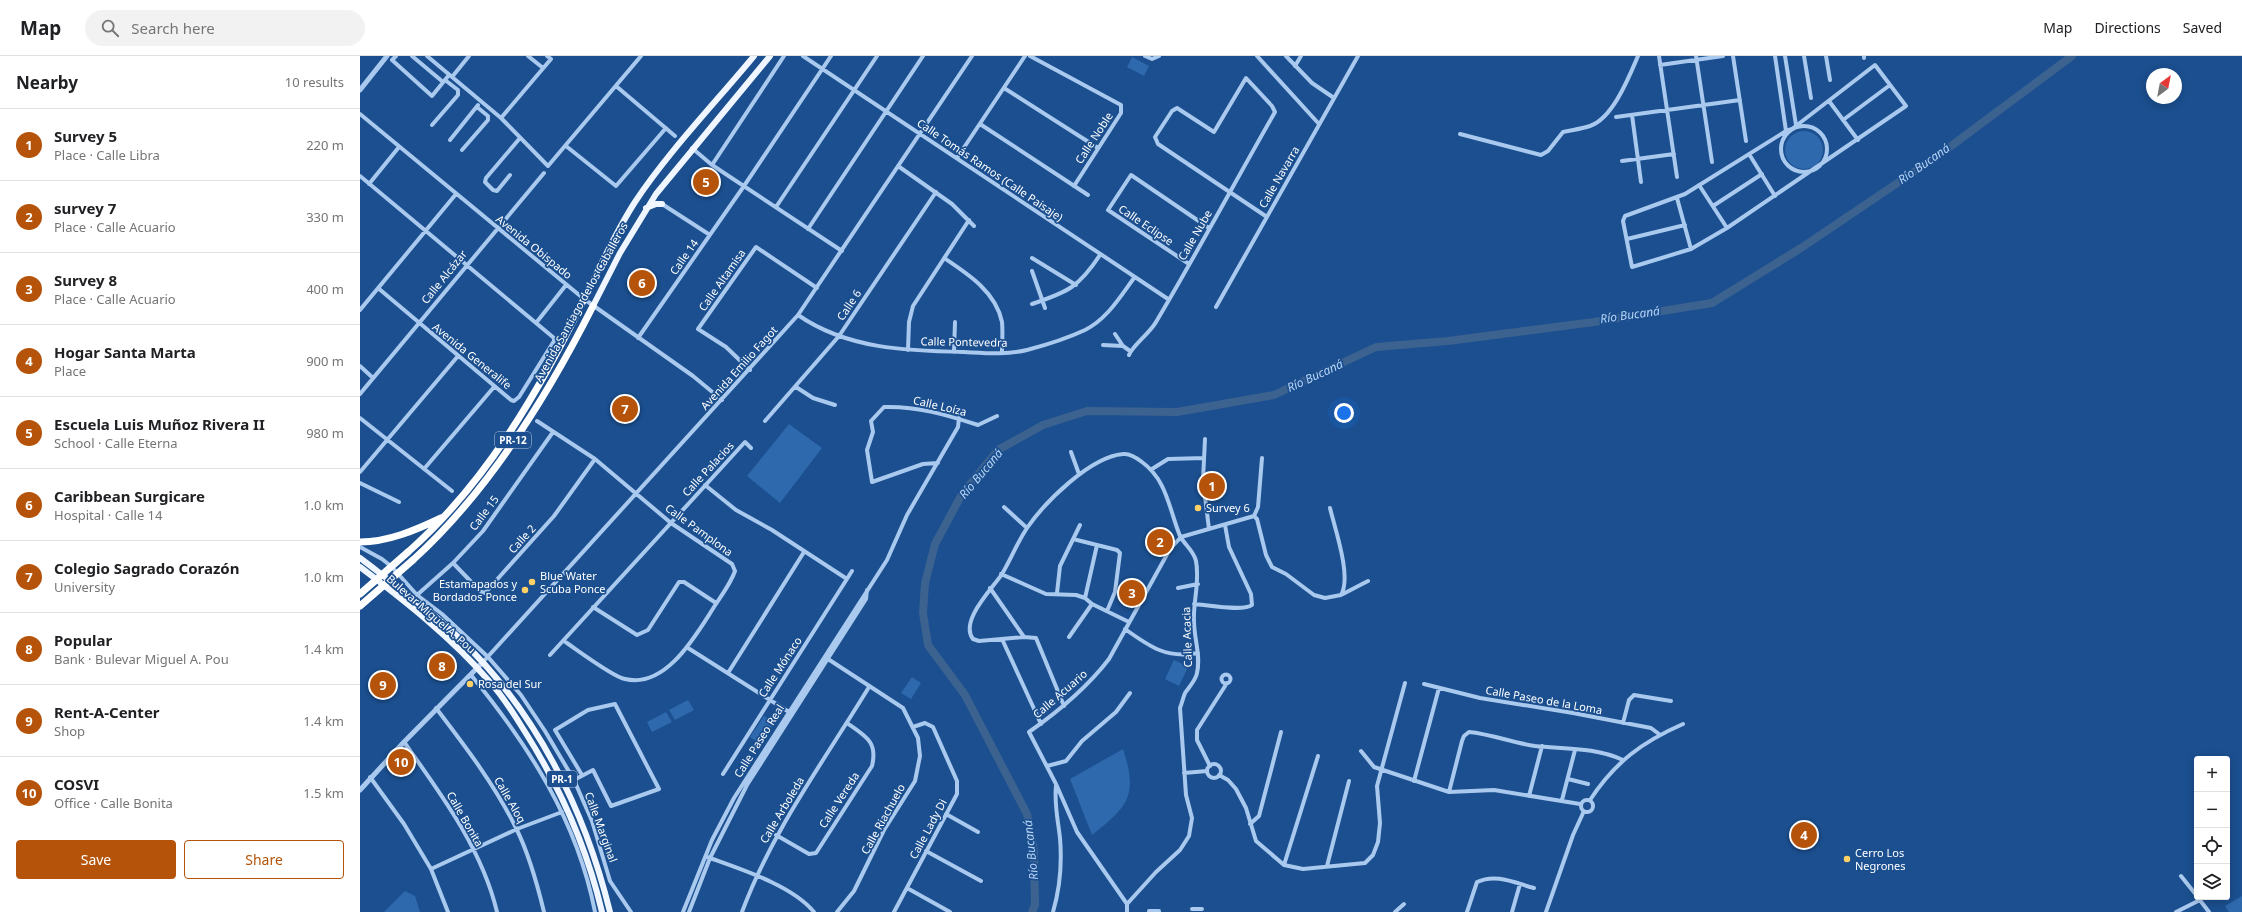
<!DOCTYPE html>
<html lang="en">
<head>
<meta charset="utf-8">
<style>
  :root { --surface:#fff; --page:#f2f2f2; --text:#202124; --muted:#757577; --line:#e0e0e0; --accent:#b45309 }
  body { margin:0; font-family:"Noto Sans",sans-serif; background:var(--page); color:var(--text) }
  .controls { position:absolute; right:12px; bottom:12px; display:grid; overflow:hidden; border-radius:4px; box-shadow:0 2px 10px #0003 }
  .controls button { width:36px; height:36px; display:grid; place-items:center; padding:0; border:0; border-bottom:1px solid var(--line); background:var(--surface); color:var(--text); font:20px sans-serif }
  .compass { position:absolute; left:1786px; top:12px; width:36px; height:36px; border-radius:50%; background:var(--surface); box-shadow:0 2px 10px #0003; rotate:32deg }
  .you { position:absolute; left:984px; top:357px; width:14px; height:14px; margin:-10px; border:3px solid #fff; border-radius:50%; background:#1a73e8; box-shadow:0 0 0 6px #1a73e833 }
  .badge { display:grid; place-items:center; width:26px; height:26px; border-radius:50%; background:var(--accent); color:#fff; font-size:13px; font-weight:700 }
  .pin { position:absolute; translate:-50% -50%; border:2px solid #fff; box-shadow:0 1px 4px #0006 }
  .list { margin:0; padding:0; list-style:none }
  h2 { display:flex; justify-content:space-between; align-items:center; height:52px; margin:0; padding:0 16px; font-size:17px }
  h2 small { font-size:13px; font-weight:400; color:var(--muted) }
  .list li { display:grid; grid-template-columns:26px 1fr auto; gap:12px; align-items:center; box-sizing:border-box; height:72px; padding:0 16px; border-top:1px solid var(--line) }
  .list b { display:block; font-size:15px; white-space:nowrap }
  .list p { margin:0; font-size:13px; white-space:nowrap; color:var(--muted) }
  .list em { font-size:13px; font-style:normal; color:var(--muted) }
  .actions { display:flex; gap:8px; padding:12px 16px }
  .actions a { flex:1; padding:9px 0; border:1px solid var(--accent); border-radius:4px; text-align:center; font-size:14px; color:var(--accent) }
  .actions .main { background:var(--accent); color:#fff }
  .icon { flex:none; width:22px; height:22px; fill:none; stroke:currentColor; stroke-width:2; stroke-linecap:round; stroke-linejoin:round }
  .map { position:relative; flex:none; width:1882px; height:856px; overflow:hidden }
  header { display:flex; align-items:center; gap:24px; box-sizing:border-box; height:56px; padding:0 20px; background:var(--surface); border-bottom:1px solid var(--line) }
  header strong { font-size:19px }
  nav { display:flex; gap:22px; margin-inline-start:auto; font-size:14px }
  .search { width:280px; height:36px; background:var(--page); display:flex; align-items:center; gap:10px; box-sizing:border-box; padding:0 14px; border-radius:22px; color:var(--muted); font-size:15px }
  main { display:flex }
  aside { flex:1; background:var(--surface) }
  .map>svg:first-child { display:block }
  .green { fill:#2e69ad }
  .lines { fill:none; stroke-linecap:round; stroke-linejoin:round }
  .river { stroke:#3c6290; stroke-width:8 }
  .minor { stroke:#a9c9ee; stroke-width:4 }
  .tertiary { stroke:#a9c9ee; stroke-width:5 }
  .primary { stroke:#f0f6ff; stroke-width:6 }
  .motorway { stroke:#fff; stroke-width:7 }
  .motorway-bridge { stroke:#fff; stroke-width:7 }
  .poi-dot { fill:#ffd166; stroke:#1b4f8f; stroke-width:1.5 }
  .labels { text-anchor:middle; stroke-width:3.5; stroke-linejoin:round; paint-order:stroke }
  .shield { fill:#1b4f8f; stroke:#bbcadd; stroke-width:1 }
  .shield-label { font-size:10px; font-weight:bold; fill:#fff }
  .street-label { font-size:11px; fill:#fff; stroke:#1b4f8f }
  .poi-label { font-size:11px; fill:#fff; stroke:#1b4f8f; text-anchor:start }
  .water-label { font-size:12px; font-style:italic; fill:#b5d3f5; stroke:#1b4f8f }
</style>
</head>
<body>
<header>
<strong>Map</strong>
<div class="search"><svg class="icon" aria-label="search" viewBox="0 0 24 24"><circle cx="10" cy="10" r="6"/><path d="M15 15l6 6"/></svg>Search here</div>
<nav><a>Map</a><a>Directions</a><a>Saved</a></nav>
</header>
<main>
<aside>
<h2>Nearby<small>10 results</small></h2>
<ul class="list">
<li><span class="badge">1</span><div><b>Survey 5</b><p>Place · Calle Libra</p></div><em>220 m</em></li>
<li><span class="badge">2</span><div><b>survey 7</b><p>Place · Calle Acuario</p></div><em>330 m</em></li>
<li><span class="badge">3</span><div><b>Survey 8</b><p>Place · Calle Acuario</p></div><em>400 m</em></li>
<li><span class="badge">4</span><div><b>Hogar Santa Marta</b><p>Place</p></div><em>900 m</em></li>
<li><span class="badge">5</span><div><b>Escuela Luis Muñoz Rivera II</b><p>School · Calle Eterna</p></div><em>980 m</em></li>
<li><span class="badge">6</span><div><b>Caribbean Surgicare</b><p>Hospital · Calle 14</p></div><em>1.0 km</em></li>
<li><span class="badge">7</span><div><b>Colegio Sagrado Corazón</b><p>University</p></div><em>1.0 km</em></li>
<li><span class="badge">8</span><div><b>Popular</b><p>Bank · Bulevar Miguel A. Pou</p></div><em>1.4 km</em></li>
<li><span class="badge">9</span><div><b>Rent-A-Center</b><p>Shop</p></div><em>1.4 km</em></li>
<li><span class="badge">10</span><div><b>COSVI</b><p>Office · Calle Bonita</p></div><em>1.5 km</em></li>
</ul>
<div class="actions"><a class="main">Save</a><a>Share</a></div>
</aside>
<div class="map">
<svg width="1882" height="856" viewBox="0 0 1882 856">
  <rect width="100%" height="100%" fill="#1b4f8f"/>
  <path class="green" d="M772,1L789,10L784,20L767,11Z
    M1425 94a19 19 0 1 1 38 0a19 19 0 1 1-38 0Z
    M429,368L462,392L420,447L387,420Z
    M814,604L828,611L819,630L805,623Z
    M552,621L561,627L551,643L541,637Z
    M328,644L334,654L315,664L309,654Z
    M306,656L312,666L292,676L287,666Z
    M404,660L415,666L401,688L390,681Z
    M763,693C778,739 769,750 732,779L710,723Z
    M45,835L55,840L60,856H24Z
    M1882,840V856H1869L1865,850Z"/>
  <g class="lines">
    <path class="river" d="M672,856L675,849L674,795L667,758L605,639L568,589L563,557L565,527L575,488L602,438L638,394L683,369L727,355L817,356L914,339L1016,291L1088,285L1234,266L1352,247L1441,192L1579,99L1712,0"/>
    <path class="minor" d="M36,0L32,4L72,40L89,19
      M52,0L83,26
      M67,0L141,62L188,110L281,0
      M168,0L183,12
      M443,0L808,243
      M670,0L761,49V57L714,130
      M785,0L792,3L799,0
      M897,0L959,68
      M926,0L952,27L974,42
      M1299,0L1317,121
      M1336,0L1352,106
      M1373,0L1386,85
      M1415,0L1426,75
      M1425,0L1436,69
      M1444,0L1451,42
      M1466,0L1470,24
      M1504,0V2
      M1300,9L1363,0
      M1515,9L1546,50L1367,172L1331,193L1272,211L1263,165L1265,160L1325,138L1426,75L1432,73Z
      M935,10L941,0
      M92,21L109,0
      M256,30L315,80
      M644,32L738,92
      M1469,45L1498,84
      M0,58L224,243L333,320L362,344
      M1272,59L1281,126
      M1256,61L1380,44
      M141,62L191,3L187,0
      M1483,64L1530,29
      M620,68L728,139
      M72,69L98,39V34L85,24
      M1421 93a23 23 0 1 1 46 0a23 23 0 1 1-46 0Z
      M1100,78L1181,99L1188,95L1203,76C1212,74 1221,73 1230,70C1253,62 1269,21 1278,0
      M90,84L118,49
      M206,90L256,130L306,72
      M332,92L352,109L482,195
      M102,94L128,64V60L117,51
      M1389,98L1415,140
      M597,102L665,0
      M1262,105L1314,98
      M352,109L424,0
      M538,110L592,148L614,170
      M150,119L137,135L133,134L125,126L126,122L160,82
      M0,120L194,282V285L159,341L154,345L151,344L18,232
      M9,128L39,91
      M1339,129L1367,172
      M1317,142L1331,193
      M302,148L350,179
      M1353,150L1402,118
      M416,151L517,0
      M448,173L563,0
      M1267,183L1325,169
      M584,202C608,218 636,236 642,266C643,276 642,287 642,297
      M672,202L716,229
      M829,208L748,154L771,119L849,172
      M672,215L685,252
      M672,248C708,236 719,231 740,199
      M856,251L998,0
      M0,254L96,138
      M438,259C487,293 547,295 604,296C625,297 647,299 667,294C686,289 708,282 725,274C747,263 760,241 774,222
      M176,267L206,229
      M755,278L763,290
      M278,282L384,130L471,0
      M743,289L763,290L770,295
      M548,294L549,266L553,250L609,164
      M594,296L595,266
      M769,299C772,290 790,277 796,266C837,197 875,126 915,56L912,50L886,22L854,76L817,52L812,55L795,81L798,88L907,161
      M0,310L13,322
      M390,314L366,291L338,273L396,191L457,232
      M436,331L453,342L475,349
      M0,338L184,117
      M0,362L92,435
      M177,365L235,403L311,467L372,508L375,515C371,527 361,540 354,551C336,579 306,633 265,623C253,621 216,593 204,585
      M405,365L479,280L576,136
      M845,383L843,424L849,473
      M711,396L719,418
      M578,407L563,408L512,426L507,394L513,376L511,365L524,351C557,350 587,359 618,369L637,360
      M64,413L134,331
      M792,413L808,403L844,402
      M0,416L98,300
      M0,427L39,446
      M345,429L376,454L412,474L487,523
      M644,451L667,472
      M970,452C975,473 992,521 981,539
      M894,460L897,463L906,499L912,511L926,518L954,539L965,542L981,539L1008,525
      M713,483L757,494L760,497L755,536L747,555
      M0,491L22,503L32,511L57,539L82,558L128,601L161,639L185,675L214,724L232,765L250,825L271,856
      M93,507L121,536L125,537L194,460L235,403
      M641,518L686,538L716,539L725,542L732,548L769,566
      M630,532L664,581
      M818,532L838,528
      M697,537L700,510L720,469
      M57,539L93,507L123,475L193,376
      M725,542L737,489
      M834,548C847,549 883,556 892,549L891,538L869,491L865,469
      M233,551L277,579L288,574L319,526H324L356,547
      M765,573C790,591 807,603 838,597
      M709,581L732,548
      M642,583L681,668
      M328,592L429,656
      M190,599L385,386L391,392
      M468,603L543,652L558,682L560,700L555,725L524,774L494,835L477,856
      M123,606L438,259L612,0
      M368,617L444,496
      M861.5 623a4.5 4.5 0 1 1 9 0a4.5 4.5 0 1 1-9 0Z
      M111,619C169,690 217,764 235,856
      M1064,628L1120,642L1213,657L1291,672L1299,678
      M704,650L676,582L664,581L619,585L613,583C599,565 633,532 642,518C651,503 657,487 667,472C685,446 730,401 763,398C770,397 777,402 782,406C807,424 809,453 820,480C824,488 834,495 836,505C840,526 833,545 834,565C834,583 841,599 837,617C836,624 829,631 825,637C823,642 822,647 820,652L826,739L832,762L829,780L820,794L796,816L767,848V856
      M76,652C105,690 135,729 156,772C169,798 177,827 184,856
      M1263,667L1269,644L1274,639L1311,645
      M44,686C81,738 122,793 137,856
      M1001,695L1014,711L1089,736L1134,734L1220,748
      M847 715a7 7 0 1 1 14 0a7 7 0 1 1-14 0Z
      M687,710L706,705L722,685L756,656L770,637
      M850,710L837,684V674L867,627
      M824,717L847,715
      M363,718L492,515
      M859,719L868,724L876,733L886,752L896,785L924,809L943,813L1005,807L1013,799L1018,786L1020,767L1017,730L1045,627
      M10,721L44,768L71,813L88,856
      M1208,723L1228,728
      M214,724L233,714L251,750L299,733L255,648L228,654L195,674L222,719
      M1054,725L1079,632
      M1089,736L1102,685L1104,680L1109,676C1131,678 1153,687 1175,690C1204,693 1236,691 1263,704
      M1169,740L1182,690
      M1221 750a6 6 0 1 1 12 0a6 6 0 1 1-12 0Z
      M1202,744L1215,694
      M1230,744C1255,706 1282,686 1323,668
      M586,758L618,776
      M890,768L899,760L921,676
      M416,779L449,798L456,797L512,710C518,685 505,680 487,667
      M566,795L621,825
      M347,801C380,813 432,829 454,856
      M924,809L958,700
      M967,810L989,725
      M71,813L157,773L202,756
      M1821,820L1837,840
      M547,832L590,856
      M1839,843L1849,856
      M767,848L717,776L696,728L669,676C699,655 726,633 749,603L810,493L821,481L894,460L898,451L902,402
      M832,853H842
      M789,855H799
      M323,856L352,784L374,742L527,504L547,459L598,371L599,362
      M329,856L350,802L387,729L506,543L507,534
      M382,856C412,775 464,705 509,631
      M534,856L597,738V725L573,671L565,667L553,671
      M693,856C700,832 702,806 700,782C698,764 694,748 696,730
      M1035,856L1044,848
      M1107,856L1117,826C1136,817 1155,827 1174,832
      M1152,856L1160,828
      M1186,856L1213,779L1224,755
      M1816,856L1840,844"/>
    <path class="tertiary" d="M0,34L27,0
      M0,734L44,686L123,606"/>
    <path class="primary" d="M286,152L296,148H302
      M224,243C240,211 255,177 275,146C308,96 356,46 394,0
      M233,250L260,197L296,138L410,0
      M0,502C34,528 69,553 99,582C176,655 225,754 250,856
      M0,511C45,545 92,582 129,625C144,641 155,660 167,679C202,735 227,792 242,856"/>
    <path class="motorway" d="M0,486C28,486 56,474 81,462
      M48,496C125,428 179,336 224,243
      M53,504C129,435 187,341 233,250"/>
    <path class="motorway-bridge" d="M0,538L48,496
      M0,550L53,504"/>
  </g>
  <g class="poi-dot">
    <circle cx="838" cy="452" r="4"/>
    <circle cx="172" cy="526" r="4"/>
    <circle cx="165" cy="534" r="4"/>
    <circle cx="110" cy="628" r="4"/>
    <circle cx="1487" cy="803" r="4"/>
  </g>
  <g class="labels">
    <g class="shield">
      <rect x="135" y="376" width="36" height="16" rx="3"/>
      <rect x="187" y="715" width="30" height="16" rx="3"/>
    </g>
    <g class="shield-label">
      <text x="153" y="388">PR-12</text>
      <text x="202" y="727">PR-1</text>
    </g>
    <g class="street-label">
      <text transform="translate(734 82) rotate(-57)" y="4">Calle Noble</text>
      <text transform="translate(630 114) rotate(34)" y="4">Calle Tomás Ramos (Calle Paisaje)</text>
      <text transform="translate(919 121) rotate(-60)" y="4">Calle Navarra</text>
      <text transform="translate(786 169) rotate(34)" y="4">Calle Eclipse</text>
      <text transform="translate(835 179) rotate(-60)" y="4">Calle Nube</text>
      <text transform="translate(174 191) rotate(39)" y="4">Avenida Obispado</text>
      <text transform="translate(324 201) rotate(-55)" y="4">Calle 14</text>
      <text transform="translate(84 221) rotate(-51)" y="4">Calle Alcázar</text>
      <text transform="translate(362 224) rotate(-55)" y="4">Calle Altamisa</text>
      <text transform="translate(221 246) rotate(-61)" y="4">Avenida Santiago de los Caballeros</text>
      <text transform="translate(489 249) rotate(-56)" y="4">Calle 6</text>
      <text transform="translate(604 286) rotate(1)" y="4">Calle Pontevedra</text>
      <text transform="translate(112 300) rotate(39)" y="4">Avenida Generalife</text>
      <text transform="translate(379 312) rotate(-48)" y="4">Avenida Emilio Fagot</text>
      <text transform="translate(580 350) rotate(13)" y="4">Calle Loíza</text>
      <text transform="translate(348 413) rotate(-47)" y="4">Calle Palacios</text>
      <text transform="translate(124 457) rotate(-53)" y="4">Calle 15</text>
      <text transform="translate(339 474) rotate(36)" y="4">Calle Pamplona</text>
      <text transform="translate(162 483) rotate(-48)" y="4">Calle 2</text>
      <text transform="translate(71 558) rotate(41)" y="4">Bulevar Miguel A. Pou</text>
      <text transform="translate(827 581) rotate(-92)" y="4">Calle Acacia</text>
      <text transform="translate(420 611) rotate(-57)" y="4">Calle Mónaco</text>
      <text transform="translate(700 638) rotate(-41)" y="4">Calle Acuario</text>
      <text transform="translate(1184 644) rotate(10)" y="4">Calle Paseo de la Loma</text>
      <text transform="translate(399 685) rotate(-58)" y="4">Calle Paseo Real</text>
      <text transform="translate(150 744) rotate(60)" y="4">Calle Aloq</text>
      <text transform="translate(479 744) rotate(-57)" y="4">Calle Vereda</text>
      <text transform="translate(422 754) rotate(-59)" y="4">Calle Arboleda</text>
      <text transform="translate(105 763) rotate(60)" y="4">Calle Bonita</text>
      <text transform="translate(523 763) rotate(-61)" y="4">Calle Riachuelo</text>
      <text transform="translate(241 771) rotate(70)" y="4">Calle Marginal</text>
      <text transform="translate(568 773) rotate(-62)" y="4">Calle Lady Di</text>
    </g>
    <g class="poi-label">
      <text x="846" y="456">Survey 6</text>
      <text x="180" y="524">Blue Water<tspan x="180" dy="13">Scuba Ponce</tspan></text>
      <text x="157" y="532" text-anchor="end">Estamapados y<tspan x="157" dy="13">Bordados Ponce</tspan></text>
      <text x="118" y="632">Rosa del Sur</text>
      <text x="1495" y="801">Cerro Los<tspan x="1495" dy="13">Negrones</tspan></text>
    </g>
    <g class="water-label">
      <text transform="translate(1564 108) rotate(-35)" y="4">Río Bucaná</text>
      <text transform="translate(1270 259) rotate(-8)" y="4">Río Bucaná</text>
      <text transform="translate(955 320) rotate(-25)" y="4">Río Bucaná</text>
      <text transform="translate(621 418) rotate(-50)" y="4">Río Bucaná</text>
      <text transform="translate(671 794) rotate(-96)" y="4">Río Bucaná</text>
    </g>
  </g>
</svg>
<div class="controls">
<button>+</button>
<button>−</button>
<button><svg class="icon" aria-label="locate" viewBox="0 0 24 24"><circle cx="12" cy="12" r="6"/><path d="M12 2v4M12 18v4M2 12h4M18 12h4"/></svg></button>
<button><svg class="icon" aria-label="layers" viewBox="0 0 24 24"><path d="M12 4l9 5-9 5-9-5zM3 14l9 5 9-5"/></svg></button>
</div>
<svg class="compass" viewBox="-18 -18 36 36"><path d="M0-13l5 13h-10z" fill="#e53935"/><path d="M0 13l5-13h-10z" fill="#757577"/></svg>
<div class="you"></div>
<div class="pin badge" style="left:852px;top:430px">1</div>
<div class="pin badge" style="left:800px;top:486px">2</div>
<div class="pin badge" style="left:772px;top:537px">3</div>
<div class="pin badge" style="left:1444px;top:779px">4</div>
<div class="pin badge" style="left:346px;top:126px">5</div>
<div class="pin badge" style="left:282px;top:227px">6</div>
<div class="pin badge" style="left:265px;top:353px">7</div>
<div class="pin badge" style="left:82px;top:610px">8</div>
<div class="pin badge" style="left:23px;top:629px">9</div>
<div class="pin badge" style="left:41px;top:706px">10</div>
</div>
</main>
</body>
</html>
